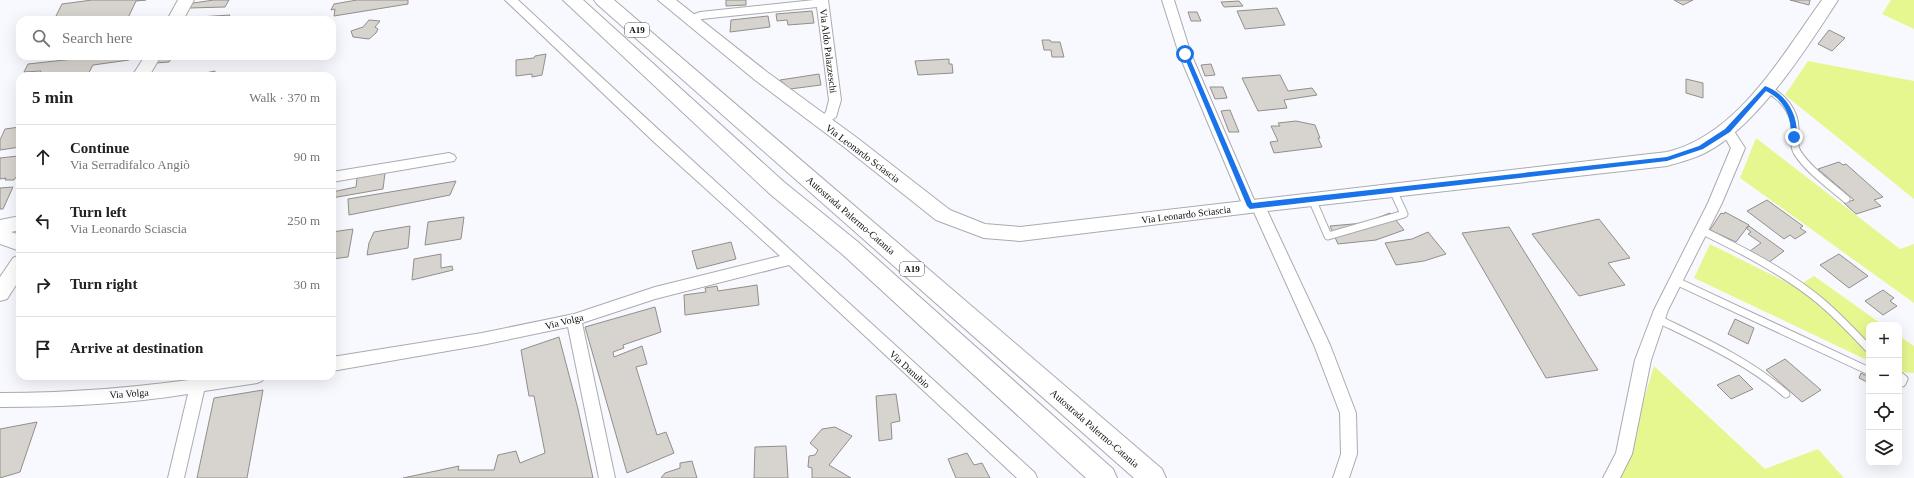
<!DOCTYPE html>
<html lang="en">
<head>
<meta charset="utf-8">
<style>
  :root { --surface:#fff; --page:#f2f2f2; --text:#222; --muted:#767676; --line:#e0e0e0 }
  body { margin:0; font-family:Georgia,serif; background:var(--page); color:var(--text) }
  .controls { position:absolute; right:12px; bottom:12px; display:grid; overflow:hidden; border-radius:8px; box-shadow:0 4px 16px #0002 }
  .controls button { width:36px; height:36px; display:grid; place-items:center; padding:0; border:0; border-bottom:1px solid var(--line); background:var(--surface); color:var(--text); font:20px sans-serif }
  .stop { position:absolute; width:12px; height:12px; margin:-9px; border:3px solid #1a73e8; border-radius:50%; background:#fff }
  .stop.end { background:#1a73e8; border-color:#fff; box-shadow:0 1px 4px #0008 }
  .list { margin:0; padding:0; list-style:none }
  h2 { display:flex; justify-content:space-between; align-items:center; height:52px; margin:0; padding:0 16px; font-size:17px }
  h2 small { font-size:13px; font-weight:400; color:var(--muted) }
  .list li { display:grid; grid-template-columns:26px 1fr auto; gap:12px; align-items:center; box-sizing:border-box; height:64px; padding:0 16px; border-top:1px solid var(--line) }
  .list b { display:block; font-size:15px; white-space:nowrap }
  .list p { margin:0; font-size:13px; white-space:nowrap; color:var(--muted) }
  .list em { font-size:13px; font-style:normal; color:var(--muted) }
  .icon { flex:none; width:22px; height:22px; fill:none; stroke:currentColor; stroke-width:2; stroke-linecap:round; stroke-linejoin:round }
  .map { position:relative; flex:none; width:1914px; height:478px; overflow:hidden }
  .search { position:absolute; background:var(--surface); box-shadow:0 4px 16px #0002; left:16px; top:16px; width:320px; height:44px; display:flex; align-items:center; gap:10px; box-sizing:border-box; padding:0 14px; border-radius:12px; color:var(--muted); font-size:15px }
  .panel { position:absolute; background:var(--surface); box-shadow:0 4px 16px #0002; left:16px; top:72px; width:320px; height:308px; border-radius:12px }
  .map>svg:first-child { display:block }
  .green { fill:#e7f78f }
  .building { fill:#d7d3cf; stroke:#928e8a }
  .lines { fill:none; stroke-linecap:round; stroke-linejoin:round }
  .lane-casing { stroke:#aaabb0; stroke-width:9 }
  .street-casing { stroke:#aaabb0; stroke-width:2 }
  .secondary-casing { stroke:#aaabb0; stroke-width:2 }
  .highway-casing { stroke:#aaabb0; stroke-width:2 }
  .lane { stroke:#fff; stroke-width:7 }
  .street { fill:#fff; fill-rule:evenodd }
  .secondary { fill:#fff; fill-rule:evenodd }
  .highway { fill:#fff; fill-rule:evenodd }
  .route { fill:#1a73e8 }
  .labels { text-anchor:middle; stroke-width:3; stroke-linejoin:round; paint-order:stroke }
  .shield { fill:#fff; stroke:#555556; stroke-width:1 }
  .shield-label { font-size:9px; font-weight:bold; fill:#0c0c0e }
  .street-label { font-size:10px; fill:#0c0c0e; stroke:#fff }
</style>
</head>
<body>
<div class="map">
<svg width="1914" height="478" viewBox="0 0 1914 478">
  <rect width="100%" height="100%" fill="#f8f9fe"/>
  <path class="green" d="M1891,0H1914V29L1882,14Z
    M1808,61L1914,81V199L1785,95Z
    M1756,138L1900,249L1914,244V303L1740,178Z
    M1710,244L1796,287L1814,276L1883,325H1869V361L1694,278Z
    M1899,336L1914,346V373L1899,372Z
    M1654,366L1765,469L1818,449L1844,478H1618L1627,455Z"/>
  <path class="building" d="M92,0H146L136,1L127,20H54L62,4Z
    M214,0H229L225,7L189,8L193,3Z
    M357,0H408V4L334,16L335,9L331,10L334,4Z
    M726,0H746V5L726,6Z
    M1674,0H1693L1683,5Z
    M1790,0H1810L1809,5Z
    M1239,1L1243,6L1224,7L1221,2Z
    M1277,8L1285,25L1245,29L1237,11Z
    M812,11L814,23L788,25L787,20L777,21L776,14Z
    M1188,12H1197L1201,21H1191Z
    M230,15L226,20H182L183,18Z
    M768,16L770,27L730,32L731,20Z
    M369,20L380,21L375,27L378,29L376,33L369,39L353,37L351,31L363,27Z
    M1829,30L1845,38L1832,51L1818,44Z
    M1042,40H1050L1051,42H1060L1064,57H1052L1051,50H1044Z
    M546,54L542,75L532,77V74L516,76V60L534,58L535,56Z
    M101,56H131L129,60L93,65L87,76H39L41,71L24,72L28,64Z
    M161,56H173L169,62L156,63Z
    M949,59V64H952L953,73L918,75L915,61Z
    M1211,64L1215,75L1205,76L1201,65Z
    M215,71L214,76H192Z
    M819,74L821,85L790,89L780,80Z
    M1280,75L1288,91L1312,88L1317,95L1284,100L1287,108L1258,111L1242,78Z
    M1686,79L1703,83V98L1686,93Z
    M1210,87H1223L1227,98L1215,99Z
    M1230,110L1239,132H1229L1221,111Z
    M1296,121L1315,125L1320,138H1318L1322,147L1274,153L1270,142L1278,141L1271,126H1280L1278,123Z
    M20,127V147L0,150V140L5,129Z
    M19,154L20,176L16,177L14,180H5L6,178L0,179V158L18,156Z
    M1839,162L1843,165L1846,164L1883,197L1874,200L1881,206L1856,214L1844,203L1854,200L1818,169Z
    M385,173L383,189L332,198V192L356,187L357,178Z
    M456,181L450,195L349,215L348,199Z
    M13,187L3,209H0V188Z
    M1767,200L1803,226L1800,228L1806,232L1795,239L1790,235L1784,239L1747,211Z
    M1725,212L1749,225L1736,242L1710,230L1721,213L1724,214Z
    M1390,213L1404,230L1376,240L1338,244L1330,226L1364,223Z
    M464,217L461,239L425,245L428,222Z
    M1599,219L1630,258L1608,263L1625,285L1579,296L1532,234Z
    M410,226L408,248L367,255L369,243L374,232Z
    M1749,226L1784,251L1768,263L1750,251L1761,243L1748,234L1751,232L1746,228Z
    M1509,227L1598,370L1546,378L1462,233Z
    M353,229L348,257L332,259V232Z
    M1428,232L1446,254L1424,261L1396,265L1385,243L1412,239Z
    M731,242L736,259L697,269L692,251Z
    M441,254V268L452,266L453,270L412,280L414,259Z
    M1839,254L1868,276L1849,288L1820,265Z
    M757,285L759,305L685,315L684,295L706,292L705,288L717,286L718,291Z
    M1883,290L1894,298L1890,301L1897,306L1883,315L1865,301Z
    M655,307L661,332L623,345L624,348L613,352L614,357L642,346L647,364L636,367L657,435L666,432L674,453L627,473L585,327Z
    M1735,319L1754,328L1748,344L1728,334Z
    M559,337L578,409L593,478H403L459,466L458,470H494L498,455L516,451L520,463L545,453L534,396H529L521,350Z
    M1785,359L1821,390L1802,402L1766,370Z
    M1861,373L1869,377V383L1859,378Z
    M1739,375L1753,389L1731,399L1717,385Z
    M263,390L247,478H197L214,398Z
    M896,394L900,421L891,423L892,439L879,441L876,396Z
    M37,422L20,472L0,478V429Z
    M835,427L852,436L829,465L851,478H812V468L808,467L809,456L815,455L818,450L810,443L822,429Z
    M786,446L788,478H754L755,447Z
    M967,453L974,465L982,463L990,478H956L948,459Z
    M692,461L697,478H661L665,473L680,468V463Z"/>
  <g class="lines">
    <defs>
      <path id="lane" d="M1766,88C1781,96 1795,110 1795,129C1795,137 1793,145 1797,152C1809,171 1830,185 1846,199
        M1312,199L1328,236L1404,214L1393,190
        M1701,230C1742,250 1783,271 1819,300C1837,315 1853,332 1869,349
        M1676,281L1869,371
        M1658,319C1703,341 1748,361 1786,394
        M1899,375L1904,379L1902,383L1899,382"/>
      <path id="street" d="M505,0H518C689,159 863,315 1035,473L1037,478H1017L789,265L655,299L582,323L615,478H599L568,327L482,345L332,371V357L482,333L574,314L655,287L780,256L654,142Z
        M814,0H828L841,100L836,117L822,127L817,125L816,122L826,112L829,100L817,7L720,17L702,19L691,24L685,20L687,17L700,12Z
        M1162,0H1174L1191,54L1255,202H1263L1265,206L1330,345L1356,413L1357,454L1349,478H1333L1341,454L1340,413L1314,345L1253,210H1245L1243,206L1179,54Z
        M1727,126L1732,128L1745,148L1722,203L1668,310L1651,360L1632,454L1620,478H1603L1616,453L1635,360L1654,310L1708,203L1731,148L1721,131L1722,128Z
        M449,153L454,155L456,158L454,161L332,182V172Z
        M216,376H265L262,381L257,383L204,391L184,478H168L188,394C126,404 62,407 0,407V393C72,393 145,387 216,376Z"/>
      <path id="secondary" d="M178,0H194L183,20H167Z
        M658,0H676L767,72L856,137L950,210L985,224L1020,227L1667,152C1738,135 1782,55 1822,0H1838C1807,48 1756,128 1705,153C1693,159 1680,162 1667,166L1250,213L1020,241L984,238L936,220L844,147L755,80Z
        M145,56H161L149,76H132Z
        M20,216V230L11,232L20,235V251L0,244V220Z
        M20,255V279L7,299L0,301V277L13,258Z"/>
      <path id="highway" d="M563,0H583L784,182L858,242L1113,469L1117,478H1086L842,254L770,194Z
        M594,0H614L1162,469L1166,478H1134L597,4Z"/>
    </defs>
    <use href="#lane" class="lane-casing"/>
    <use href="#street" class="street-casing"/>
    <use href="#secondary" class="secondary-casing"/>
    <use href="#highway" class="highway-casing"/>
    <use href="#lane" class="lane"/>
    <use href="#street" class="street"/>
    <use href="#secondary" class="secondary"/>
    <use href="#highway" class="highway"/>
  </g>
  <path class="route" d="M1185,52L1188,54L1252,203L1667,157L1699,146L1725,129L1765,86C1787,94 1798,115 1797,137L1794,139L1791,137C1792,118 1785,100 1766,91L1730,132L1703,149L1667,161L1250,209L1247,206L1183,54Z"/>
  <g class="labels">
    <g class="shield">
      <rect x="625" y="23" width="24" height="14" rx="3"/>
      <rect x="900" y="262" width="24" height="14" rx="3"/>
    </g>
    <g class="shield-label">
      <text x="637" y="33">A19</text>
      <text x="912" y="272">A19</text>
    </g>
    <g class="street-label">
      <text transform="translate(829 51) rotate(83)" y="4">Via Aldo Palazzeschi</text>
      <text transform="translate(863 153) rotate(37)" y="4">Via Leonardo Sciascia</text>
      <text transform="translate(1186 214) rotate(-7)" y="4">Via Leonardo Sciascia</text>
      <text transform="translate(851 215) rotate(41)" y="4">Autostrada Palermo-Catania</text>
      <text transform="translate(564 321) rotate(-14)" y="4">Via Volga</text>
      <text transform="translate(910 369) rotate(42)" y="4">Via Danubio</text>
      <text transform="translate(129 393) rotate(-4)" y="4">Via Volga</text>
      <text transform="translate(1095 428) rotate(41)" y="4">Autostrada Palermo-Catania</text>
    </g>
  </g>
</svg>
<div class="controls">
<button>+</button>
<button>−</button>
<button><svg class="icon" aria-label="locate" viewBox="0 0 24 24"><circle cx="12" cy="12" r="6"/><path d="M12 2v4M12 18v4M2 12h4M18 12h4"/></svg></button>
<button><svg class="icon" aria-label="layers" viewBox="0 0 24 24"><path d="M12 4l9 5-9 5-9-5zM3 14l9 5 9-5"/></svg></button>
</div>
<div class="stop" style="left:1185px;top:54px"></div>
<div class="stop end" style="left:1794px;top:137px"></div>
<div class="search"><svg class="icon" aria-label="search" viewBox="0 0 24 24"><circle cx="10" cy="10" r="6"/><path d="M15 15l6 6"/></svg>Search here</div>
<section class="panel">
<h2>5 min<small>Walk · 370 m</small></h2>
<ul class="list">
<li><svg class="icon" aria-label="ahead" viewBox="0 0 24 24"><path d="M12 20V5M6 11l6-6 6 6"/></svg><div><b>Continue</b><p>Via Serradifalco Angiò</p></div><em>90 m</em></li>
<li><svg class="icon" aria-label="left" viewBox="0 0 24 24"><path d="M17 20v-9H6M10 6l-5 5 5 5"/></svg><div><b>Turn left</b><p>Via Leonardo Sciascia</p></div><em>250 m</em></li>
<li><svg class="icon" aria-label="right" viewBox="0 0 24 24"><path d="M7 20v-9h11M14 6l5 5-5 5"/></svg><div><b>Turn right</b></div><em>30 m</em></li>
<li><svg class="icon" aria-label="arrive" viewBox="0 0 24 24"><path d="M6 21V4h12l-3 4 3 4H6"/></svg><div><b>Arrive at destination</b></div></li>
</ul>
</section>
</div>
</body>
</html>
